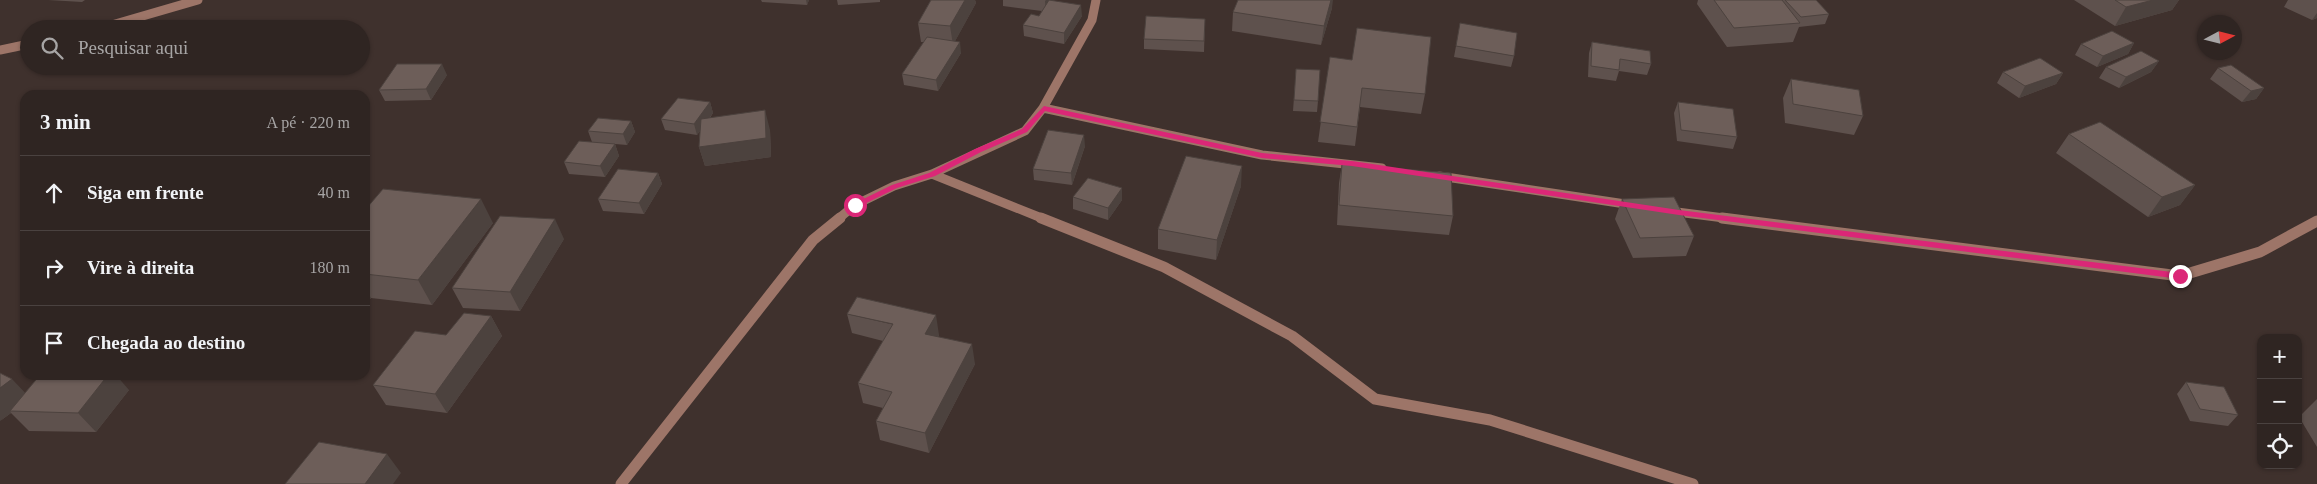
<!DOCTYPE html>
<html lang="pt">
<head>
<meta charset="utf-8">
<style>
  :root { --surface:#2f2522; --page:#372d2a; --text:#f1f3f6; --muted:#a7a5a5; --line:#4a4240 }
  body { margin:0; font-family:Georgia,serif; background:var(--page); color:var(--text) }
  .controls { position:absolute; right:15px; bottom:15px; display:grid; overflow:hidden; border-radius:10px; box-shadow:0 1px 4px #0004 }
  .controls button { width:45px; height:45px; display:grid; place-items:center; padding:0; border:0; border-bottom:1px solid var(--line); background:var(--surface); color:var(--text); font:25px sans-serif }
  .compass { position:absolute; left:2197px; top:15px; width:45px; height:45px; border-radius:50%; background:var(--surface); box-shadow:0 1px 4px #0004; rotate:83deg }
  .stop { position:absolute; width:15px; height:15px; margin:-11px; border:4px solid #db2777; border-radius:50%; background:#fff }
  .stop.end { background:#db2777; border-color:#fff; box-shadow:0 1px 5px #0008 }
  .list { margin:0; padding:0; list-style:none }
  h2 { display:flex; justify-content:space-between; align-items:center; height:65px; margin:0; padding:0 20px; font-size:21px }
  h2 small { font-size:16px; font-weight:400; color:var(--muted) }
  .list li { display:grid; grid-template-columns:32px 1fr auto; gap:15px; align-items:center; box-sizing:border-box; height:75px; padding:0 20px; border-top:1px solid var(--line) }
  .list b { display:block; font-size:19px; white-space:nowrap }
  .list em { font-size:16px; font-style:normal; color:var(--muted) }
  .icon { flex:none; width:28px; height:28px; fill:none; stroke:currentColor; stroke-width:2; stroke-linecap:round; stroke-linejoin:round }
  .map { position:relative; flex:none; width:2317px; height:484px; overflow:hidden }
  .search { position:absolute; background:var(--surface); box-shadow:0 1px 4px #0004; left:20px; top:20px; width:350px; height:55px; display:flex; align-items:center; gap:12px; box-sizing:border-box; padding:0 18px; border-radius:28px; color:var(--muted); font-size:19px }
  .panel { position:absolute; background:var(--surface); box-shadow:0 1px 4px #0004; left:20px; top:90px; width:350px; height:290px; border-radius:15px }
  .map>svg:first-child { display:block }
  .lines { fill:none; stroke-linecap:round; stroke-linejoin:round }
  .minor-far1 { stroke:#9d7568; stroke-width:9 }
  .minor { stroke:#9d7568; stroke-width:11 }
  .wall { fill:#5e514d }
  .shaded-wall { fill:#4c423e }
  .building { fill:#6d5e59; stroke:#4c423e }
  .route { fill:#db2777 }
</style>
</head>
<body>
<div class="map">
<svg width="2317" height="484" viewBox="0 0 2317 484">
  <rect width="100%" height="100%" fill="#3f312d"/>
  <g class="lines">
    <path class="minor-far1" d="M98,29L198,0
      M0,50L29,44
      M1043,108L1262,155L1382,168
      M932,174L1044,219
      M1439,176L1632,205
      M1669,211L1732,219
      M838,219L855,205L894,186L932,174L1025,131L1043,108L1092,20L1096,0"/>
    <path class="minor" d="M1041,218L1164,267L1292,336L1375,399L1490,420L1693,484
      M1722,218L2180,276L2260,252L2317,221
      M621,484L813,240L840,218"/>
  </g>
  <path class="wall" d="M48,0H85L82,2Z
    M761,0H809L807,5L762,2Z
    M837,0H880V2L838,5Z
    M931,0H975L976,3L955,41L961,53L938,91L904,85L902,74L924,42H921L918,23Z
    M1003,0H1052L1082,16L1064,44L1024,36L1023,25L1039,16L1042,11L1003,6Z
    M1698,0H1816L1829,14L1825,24L1799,27L1793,42L1727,47L1697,4Z
    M2074,0H2179L2172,10L2115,26Z
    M2288,0H2317V18L2312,20L2284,7Z
    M1332,8L1321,45L1232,31L1233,12Z
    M1205,19L1204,52L1144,49V39Z
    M1592,42L1651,64L1647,75L1619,71L1616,81L1588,77L1589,53Z
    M2134,43L2128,54L2097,67L2075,55L2081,44Z
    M1456,46L1514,56L1511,67L1454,57Z
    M1330,57L1425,94L1421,114L1360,107L1355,146L1318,142Z
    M2159,61L2151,72L2119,88L2099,78L2106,67Z
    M2218,68L2264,88L2256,99L2242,102L2210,79Z
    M1296,69L1318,101L1317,112L1293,111Z
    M2003,72L2063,73L2056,84L2019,98L1997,83Z
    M447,75L431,100L385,101L379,90Z
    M1791,79L1863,116L1854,135L1785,123L1783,98Z
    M710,102L713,113L710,118L770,130L771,157L705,166L699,147L700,131L697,135L665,130L661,119Z
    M1678,102L1737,137L1733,149L1677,141L1674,113Z
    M631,121L635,132L627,145L615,144L619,156L605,177L569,174L564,162L592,142L588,131Z
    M2069,134L2195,185L2180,205L2148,217L2056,153Z
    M1085,146L1072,185L1034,180L1033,169Z
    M1342,164L1453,216L1449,235L1337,225L1339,183Z
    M658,173L662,184L644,214L603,211L598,199Z
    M1241,186L1216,260L1158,249V229Z
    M1122,188V200L1108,220L1073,209V197Z
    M1622,199L1694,236L1686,256L1633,258L1615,219Z
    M365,210L493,223L432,305L371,298L365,305Z
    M564,239L520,311L463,308L452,288Z
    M847,314L939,335L938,337L975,364L929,453L880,440L876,421L883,408L863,403L858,383L883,341L852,333Z
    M491,316L502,336L447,413L386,405L373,385L446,335Z
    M2186,382L2238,415L2228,426L2190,421L2177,394Z
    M129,390L96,432L29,431L11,413L0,421L25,393Z
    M2317,399V447L2299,417Z"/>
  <path class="shaded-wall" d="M806,0H809L807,5Z
    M965,0H975L976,3L953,45L950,26Z
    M1046,0H1052L1046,12L1045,1Z
    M1331,0H1333L1332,8L1321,45L1324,26Z
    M2153,0H2179L2172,10L2115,26L2126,7Z
    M1081,5L1082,16L1064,44V33Z
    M2317,13V18L2312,20Z
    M960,42L961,53L938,91L936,80Z
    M2134,43L2128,54L2097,67L2103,56Z
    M2159,61L2151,72L2119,88L2126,77Z
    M442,64L447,75L431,100L426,89Z
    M2063,73L2056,84L2019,98L2025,86Z
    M2264,88L2256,99L2242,102L2251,91Z
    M710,102L713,113L697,135L694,124Z
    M765,110L770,130L771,157L705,166L699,147Z
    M631,121L635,132L627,145L623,134Z
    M1084,135L1085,146L1072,185L1071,173Z
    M615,144L619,156L605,177L600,166Z
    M1242,166L1241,186L1216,260L1217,240Z
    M658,173L662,184L644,214L639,203Z
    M2195,185L2180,205L2148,217L2162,197Z
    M1122,188V200L1108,220V208Z
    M481,199L493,223L432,305L418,280Z
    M555,219L564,239L520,311L510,292Z
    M365,289L371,298L365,305Z
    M936,315L939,335L929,354L925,334Z
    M491,316L502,336L447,413L435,394Z
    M972,344L975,364L929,453L925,433Z
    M108,375H116L129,390L96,432L78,413Z
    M12,379L31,399L10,411L11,413L0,421V388Z
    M387,454L401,473L393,484H365Z"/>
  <path class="building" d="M931,0H965L950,26L918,23Z
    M1049,0L1081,5L1064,33L1023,25L1031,14L1039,16Z
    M1238,0H1331L1324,26L1233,12Z
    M1714,0H1782L1800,23L1734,28Z
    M1785,0H1816L1829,14L1801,17Z
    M2115,0H2153L2126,7Z
    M1146,16L1205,19L1204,41L1144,39Z
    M1460,23L1517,33L1514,56L1456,46Z
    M1357,28L1431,37L1425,94L1362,88L1357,127L1320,122L1330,57L1352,60Z
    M2112,31L2134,43L2103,56L2081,44Z
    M927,37L960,42L936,80L902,74Z
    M1592,42L1650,51L1651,64L1620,59L1619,70L1591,66Z
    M2141,51L2159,61L2126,77L2106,67Z
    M2040,58L2063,73L2025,86L2003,72Z
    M397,64H442L426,89L379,90Z
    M2231,65L2264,88L2251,91L2218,68Z
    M1296,69L1320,70L1318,101L1294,100Z
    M1791,79L1859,90L1863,116L1793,104Z
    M678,98L710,102L694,124L661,119Z
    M1678,102L1733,109L1737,137L1681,130Z
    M765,110L766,138L699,147L701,119Z
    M598,118L631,121L623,134L588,131Z
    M2100,122L2195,185L2162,197L2069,134Z
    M1048,130L1084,135L1071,173L1033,169Z
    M579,141L615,144L600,166L564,162Z
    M1186,156L1242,166L1217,240L1158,229Z
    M1342,164L1451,173L1453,216L1339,205Z
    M618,169L658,173L639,203L598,199Z
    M1088,178L1122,188L1108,208L1073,197Z
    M383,189L481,199L418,280L365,274V210Z
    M1674,197L1694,236L1640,238L1622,199Z
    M500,216L555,219L510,292L452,288Z
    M857,297L936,315L925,334L972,344L925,433L876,421L892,392L858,383L893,324L847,314Z
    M464,313L491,316L435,394L373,385L415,331L446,335Z
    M0,373L12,379L0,388Z
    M40,375H108L78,413L10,411Z
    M2186,382L2224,387L2238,415L2200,409Z
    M319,442L387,454L365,484H285Z"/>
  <path class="route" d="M1044,106L1262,153L1352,161L1679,210L2180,273L2184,276L2180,279L1679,215L1352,166L1262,158L1045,111L1027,132L981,152L935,176L897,188L858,207L851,205L892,185L929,173L975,149L1022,129Z"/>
</svg>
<div class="controls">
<button>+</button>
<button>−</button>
<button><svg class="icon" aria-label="locate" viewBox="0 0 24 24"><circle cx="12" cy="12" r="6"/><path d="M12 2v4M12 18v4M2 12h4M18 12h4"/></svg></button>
</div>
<svg class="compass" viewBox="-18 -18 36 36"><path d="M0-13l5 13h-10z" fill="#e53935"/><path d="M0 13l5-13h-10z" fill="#a7a5a5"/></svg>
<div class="stop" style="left:855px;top:205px"></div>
<div class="stop end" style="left:2180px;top:276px"></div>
<div class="search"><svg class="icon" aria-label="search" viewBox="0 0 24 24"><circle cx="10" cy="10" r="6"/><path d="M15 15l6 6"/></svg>Pesquisar aqui</div>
<section class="panel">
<h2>3 min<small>A pé · 220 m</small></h2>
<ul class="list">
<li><svg class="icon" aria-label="ahead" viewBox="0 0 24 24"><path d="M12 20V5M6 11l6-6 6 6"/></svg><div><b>Siga em frente</b></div><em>40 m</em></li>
<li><svg class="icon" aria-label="right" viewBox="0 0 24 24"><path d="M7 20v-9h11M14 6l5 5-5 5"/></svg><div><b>Vire à direita</b></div><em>180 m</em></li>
<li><svg class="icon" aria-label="arrive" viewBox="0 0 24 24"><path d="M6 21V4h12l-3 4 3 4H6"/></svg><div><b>Chegada ao destino</b></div></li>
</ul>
</section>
</div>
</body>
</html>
